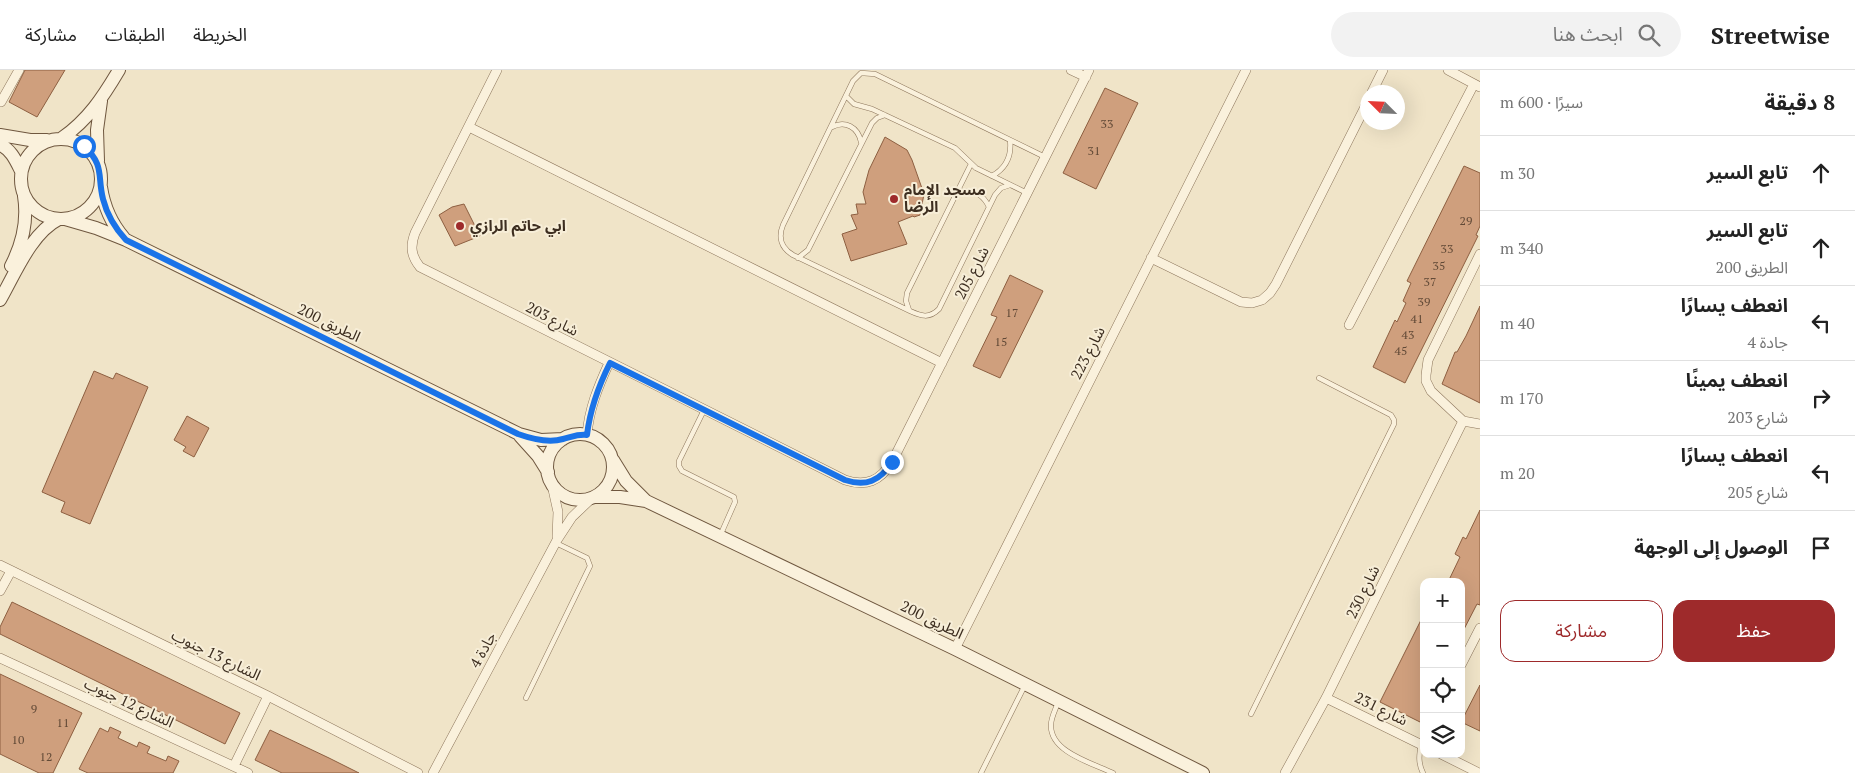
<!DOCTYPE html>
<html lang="ar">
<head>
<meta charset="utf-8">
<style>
  :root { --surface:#fff; --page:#f2f2f2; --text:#222; --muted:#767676; --line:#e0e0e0; --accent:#9e2a2b }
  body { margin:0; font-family:"PT Serif","Noto Sans Arabic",serif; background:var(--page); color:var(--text); direction:rtl }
  .controls { position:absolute; right:15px; bottom:15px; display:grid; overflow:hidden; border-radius:10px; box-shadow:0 5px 20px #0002 }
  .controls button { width:45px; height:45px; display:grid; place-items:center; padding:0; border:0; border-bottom:1px solid var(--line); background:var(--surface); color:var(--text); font:25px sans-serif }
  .compass { position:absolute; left:1360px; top:15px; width:45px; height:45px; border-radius:50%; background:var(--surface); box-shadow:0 5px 20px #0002; rotate:294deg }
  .stop { position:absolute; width:15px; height:15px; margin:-11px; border:4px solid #1a73e8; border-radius:50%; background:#fff }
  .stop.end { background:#1a73e8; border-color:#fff; box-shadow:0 1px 5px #0008 }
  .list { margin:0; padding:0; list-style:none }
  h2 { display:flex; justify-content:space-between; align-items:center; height:65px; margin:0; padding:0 20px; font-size:21px }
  h2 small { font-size:16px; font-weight:400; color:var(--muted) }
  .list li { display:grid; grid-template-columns:32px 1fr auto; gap:15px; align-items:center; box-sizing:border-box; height:75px; padding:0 20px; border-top:1px solid var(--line) }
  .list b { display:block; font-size:19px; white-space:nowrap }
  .list p { margin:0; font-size:16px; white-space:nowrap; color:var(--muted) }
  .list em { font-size:16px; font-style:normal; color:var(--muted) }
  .actions { display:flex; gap:10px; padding:15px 20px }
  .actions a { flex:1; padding:11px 0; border:1px solid var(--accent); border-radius:15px; text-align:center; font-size:18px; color:var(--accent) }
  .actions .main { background:var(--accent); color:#fff }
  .icon { flex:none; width:28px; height:28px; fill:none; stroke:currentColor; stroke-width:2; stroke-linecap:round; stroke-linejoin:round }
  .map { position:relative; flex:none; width:1480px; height:703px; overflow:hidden; direction:ltr }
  header { display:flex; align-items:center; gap:30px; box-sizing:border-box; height:70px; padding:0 25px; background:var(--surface); border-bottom:1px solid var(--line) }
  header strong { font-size:24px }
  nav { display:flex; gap:28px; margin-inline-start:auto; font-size:18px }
  .search { width:350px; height:45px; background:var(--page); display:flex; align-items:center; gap:12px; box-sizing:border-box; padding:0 18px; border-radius:28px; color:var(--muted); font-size:19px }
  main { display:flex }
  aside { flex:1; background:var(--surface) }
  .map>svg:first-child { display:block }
  .building { fill:#cf9f7d; stroke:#8d5f41 }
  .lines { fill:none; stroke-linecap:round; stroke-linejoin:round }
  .service-casing { stroke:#8d765c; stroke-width:5.5 }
  .minor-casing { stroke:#8d765c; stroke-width:10 }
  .secondary-casing { stroke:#6f573f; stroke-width:14 }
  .service { stroke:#faf1dc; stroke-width:4.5 }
  .minor { stroke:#faf1dc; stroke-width:9 }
  .secondary { stroke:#faf1dc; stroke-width:12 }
  .route { stroke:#1a73e8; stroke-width:6 }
  .poi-dot { fill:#9e2a2b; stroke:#f7eed8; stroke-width:2 }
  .labels { text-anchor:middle; stroke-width:4; stroke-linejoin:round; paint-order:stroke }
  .number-label { font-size:12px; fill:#624a37 }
  .poi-label { font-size:15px; font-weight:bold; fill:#3d2e20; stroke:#f7eed8; text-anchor:start }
  .street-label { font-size:15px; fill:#3d2e20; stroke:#f7eed8 }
</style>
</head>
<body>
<header>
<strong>Streetwise</strong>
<div class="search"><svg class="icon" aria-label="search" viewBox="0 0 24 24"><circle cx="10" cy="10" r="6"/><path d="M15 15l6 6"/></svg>ابحث هنا</div>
<nav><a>الخريطة</a><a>الطبقات</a><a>مشاركة</a></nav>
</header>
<main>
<aside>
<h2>8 دقيقة<small>سيرًا · 600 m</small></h2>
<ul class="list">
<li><svg class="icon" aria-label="ahead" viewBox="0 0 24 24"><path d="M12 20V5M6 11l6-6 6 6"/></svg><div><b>تابع السير</b></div><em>30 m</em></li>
<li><svg class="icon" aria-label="ahead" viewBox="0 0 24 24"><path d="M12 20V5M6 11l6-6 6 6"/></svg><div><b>تابع السير</b><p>الطريق 200</p></div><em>340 m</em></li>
<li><svg class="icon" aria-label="left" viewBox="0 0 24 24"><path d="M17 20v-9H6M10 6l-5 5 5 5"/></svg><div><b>انعطف يسارًا</b><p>جادة 4</p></div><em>40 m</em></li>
<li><svg class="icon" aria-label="right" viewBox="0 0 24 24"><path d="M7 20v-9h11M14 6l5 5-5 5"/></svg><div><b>انعطف يمينًا</b><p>شارع 203</p></div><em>170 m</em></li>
<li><svg class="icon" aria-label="left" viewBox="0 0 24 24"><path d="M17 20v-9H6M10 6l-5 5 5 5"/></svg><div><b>انعطف يسارًا</b><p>شارع 205</p></div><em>20 m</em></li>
<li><svg class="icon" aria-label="arrive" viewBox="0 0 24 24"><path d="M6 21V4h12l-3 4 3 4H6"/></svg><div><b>الوصول إلى الوجهة</b></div></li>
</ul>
<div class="actions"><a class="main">حفظ</a><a>مشاركة</a></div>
</aside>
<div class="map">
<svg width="1480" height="703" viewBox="0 0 1480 703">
  <rect width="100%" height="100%" fill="#f0e4c8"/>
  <path class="building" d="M25,0H65L37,47L9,32Z
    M1105,18L1138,33L1096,119L1063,103Z
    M885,67L907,80L912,90L924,124L920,145L914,147L913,146L898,152L907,174L851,191L842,164L857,159L851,145L858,144L856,134H866L863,122L869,100Z
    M1464,96L1480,103V156L1476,165L1478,166L1405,313L1373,297L1395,250L1397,252L1406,233L1403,231L1411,213L1407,211Z
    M464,134L480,166L455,176L439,145L452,137Z
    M1010,205L1043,221L1000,308L973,296L997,247L991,245Z
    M1480,236V333L1442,314L1455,282H1457L1466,266Z
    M94,301L113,309L116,303L148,317L90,454L61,442L65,432L42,422Z
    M187,346L209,358L194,387L183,381L186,377L174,370Z
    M1480,440V535L1477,534L1461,565V512H1448L1460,487L1455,484L1463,467L1466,469Z
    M12,532L240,643L225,674L0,564V557Z
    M1424,544V645L1420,652L1380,632Z
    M0,604L82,643L53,703H39L0,684Z
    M1480,615V661L1461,652Z
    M110,657L121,662L118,668L137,677L139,672L150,677L147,683L166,691L168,686L179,691L173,703H88L79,699L100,658L108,662Z
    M270,660L329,688L359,703H282L255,690Z"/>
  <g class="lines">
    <defs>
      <path id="service" d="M846,26L854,34L872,39L955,78L976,98L1027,123
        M832,57C845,50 858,57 861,72
        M992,106C1006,98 1012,86 1010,70
        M1010,115L1001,118L995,125L939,239C929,249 921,246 910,241L793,185C781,178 778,167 783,155L853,11L861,3L875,4L1045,87
        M958,122C972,119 983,124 989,137
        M798,188L808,180L872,53L877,48L885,45
        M909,240L906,231L907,223L971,94
        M704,340L679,391V396L682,401L734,427L735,432L720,466
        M526,628L590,496L587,488L556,473
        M1058,632C1056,639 1051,647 1051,655C1050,682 1092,693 1113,703
        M1251,644L1394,354V350L1391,345L1319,308
        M1421,674C1419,685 1418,693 1423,703
        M981,703L1025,615"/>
      <path id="minor" d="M497,0L415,163C410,176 411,186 420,197L845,410C866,417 880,411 892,392L1089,0
        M1071,0L1086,7
        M1448,0L1480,17
        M1372,22L1383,0
        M1,32L19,0
        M469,57L942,293
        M1480,184L1428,290L1426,305V311L1431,321L1463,351L1480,354
        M1151,188L1241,232L1252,233L1262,230L1270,223L1276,214L1368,31
        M1349,255L1474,14
        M587,365C589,339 598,317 609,293
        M552,415L558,442L557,467
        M0,495L268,626L418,703
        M0,521L11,501
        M955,579L1246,0
        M0,588L248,703
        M1461,595L1480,558
        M1326,628L1424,676
        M1441,684L1479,703
        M234,696L268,626
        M433,703L557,470L572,447L592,428
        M1285,703L1326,628L1463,351"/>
      <path id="secondary" d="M0,65L30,70H47
        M62,68C88,50 103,27 119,0
        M21 109a40 40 0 1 1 80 0a40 40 0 1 1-80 0Z
        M0,75C11,79 16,91 21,101
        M98,91L97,60L101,31
        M101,117C104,137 111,153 124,168
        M65,149L96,158L126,170L519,364L541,370L563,369
        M11,196C23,173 28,151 24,126
        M0,230C15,204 31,163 59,149
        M547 397a33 33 0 1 1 66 0a33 33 0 1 1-66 0Z
        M520,366L538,386L548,402
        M613,390L626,411L646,431
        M594,427H620L646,431L955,579L1203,703"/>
    </defs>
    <use href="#service" class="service-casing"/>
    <use href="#minor" class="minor-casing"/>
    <use href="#secondary" class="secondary-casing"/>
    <use href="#service" class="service"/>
    <use href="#minor" class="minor"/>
    <use href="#secondary" class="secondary"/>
  </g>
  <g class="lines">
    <path class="route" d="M84,76C105,96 97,105 103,129C107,145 115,158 126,170L518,364C532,369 549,373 563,369C572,367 577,364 587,365C590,339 598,317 610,293L845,410C866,417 880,411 892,392"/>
  </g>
  <g class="poi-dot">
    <circle cx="894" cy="129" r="5"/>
    <circle cx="460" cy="156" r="5"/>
  </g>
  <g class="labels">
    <g class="number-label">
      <text x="1107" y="58">33</text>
      <text x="1094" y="85">31</text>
      <text x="1466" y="155">29</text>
      <text x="1447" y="183">33</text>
      <text x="1439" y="200">35</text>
      <text x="1430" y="216">37</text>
      <text x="1424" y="236">39</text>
      <text x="1012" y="247">17</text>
      <text x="1417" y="253">41</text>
      <text x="1408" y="269">43</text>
      <text x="1001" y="276">15</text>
      <text x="1401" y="285">45</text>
      <text x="34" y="643">9</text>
      <text x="63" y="657">11</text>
      <text x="18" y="674">10</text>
      <text x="46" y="691">12</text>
    </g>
    <g class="poi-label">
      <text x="904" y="125">مسجد الإمام<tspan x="904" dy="17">الرضا</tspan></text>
      <text x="470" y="161">ابي حاتم الرازي</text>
    </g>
    <g class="street-label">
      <text transform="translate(972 203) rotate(-63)" y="5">شارع 205</text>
      <text transform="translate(552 249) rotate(27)" y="5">شارع 203</text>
      <text transform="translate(329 253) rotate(26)" y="5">الطريق 200</text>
      <text transform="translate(1088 283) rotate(-63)" y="5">شارع 223</text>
      <text transform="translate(1363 522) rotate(-64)" y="5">شارع 230</text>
      <text transform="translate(932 550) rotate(26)" y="5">الطريق 200</text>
      <text transform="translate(483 580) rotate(-61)" y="5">جادة 4</text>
      <text transform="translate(216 585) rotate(26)" y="5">الشارع 13 جنوب</text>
      <text transform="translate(129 633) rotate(25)" y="5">الشارع 12 جنوب</text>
      <text transform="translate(1381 639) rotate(26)" y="5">شارع 231</text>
    </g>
  </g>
</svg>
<div class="controls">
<button>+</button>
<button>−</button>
<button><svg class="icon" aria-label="locate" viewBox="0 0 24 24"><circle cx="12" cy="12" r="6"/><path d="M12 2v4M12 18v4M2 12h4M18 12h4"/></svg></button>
<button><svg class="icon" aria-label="layers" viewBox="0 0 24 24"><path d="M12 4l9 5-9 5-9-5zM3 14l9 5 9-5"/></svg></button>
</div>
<svg class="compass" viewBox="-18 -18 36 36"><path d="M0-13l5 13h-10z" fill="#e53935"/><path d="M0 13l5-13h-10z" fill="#767676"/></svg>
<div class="stop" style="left:84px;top:76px"></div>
<div class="stop end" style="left:892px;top:392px"></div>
</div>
</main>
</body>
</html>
